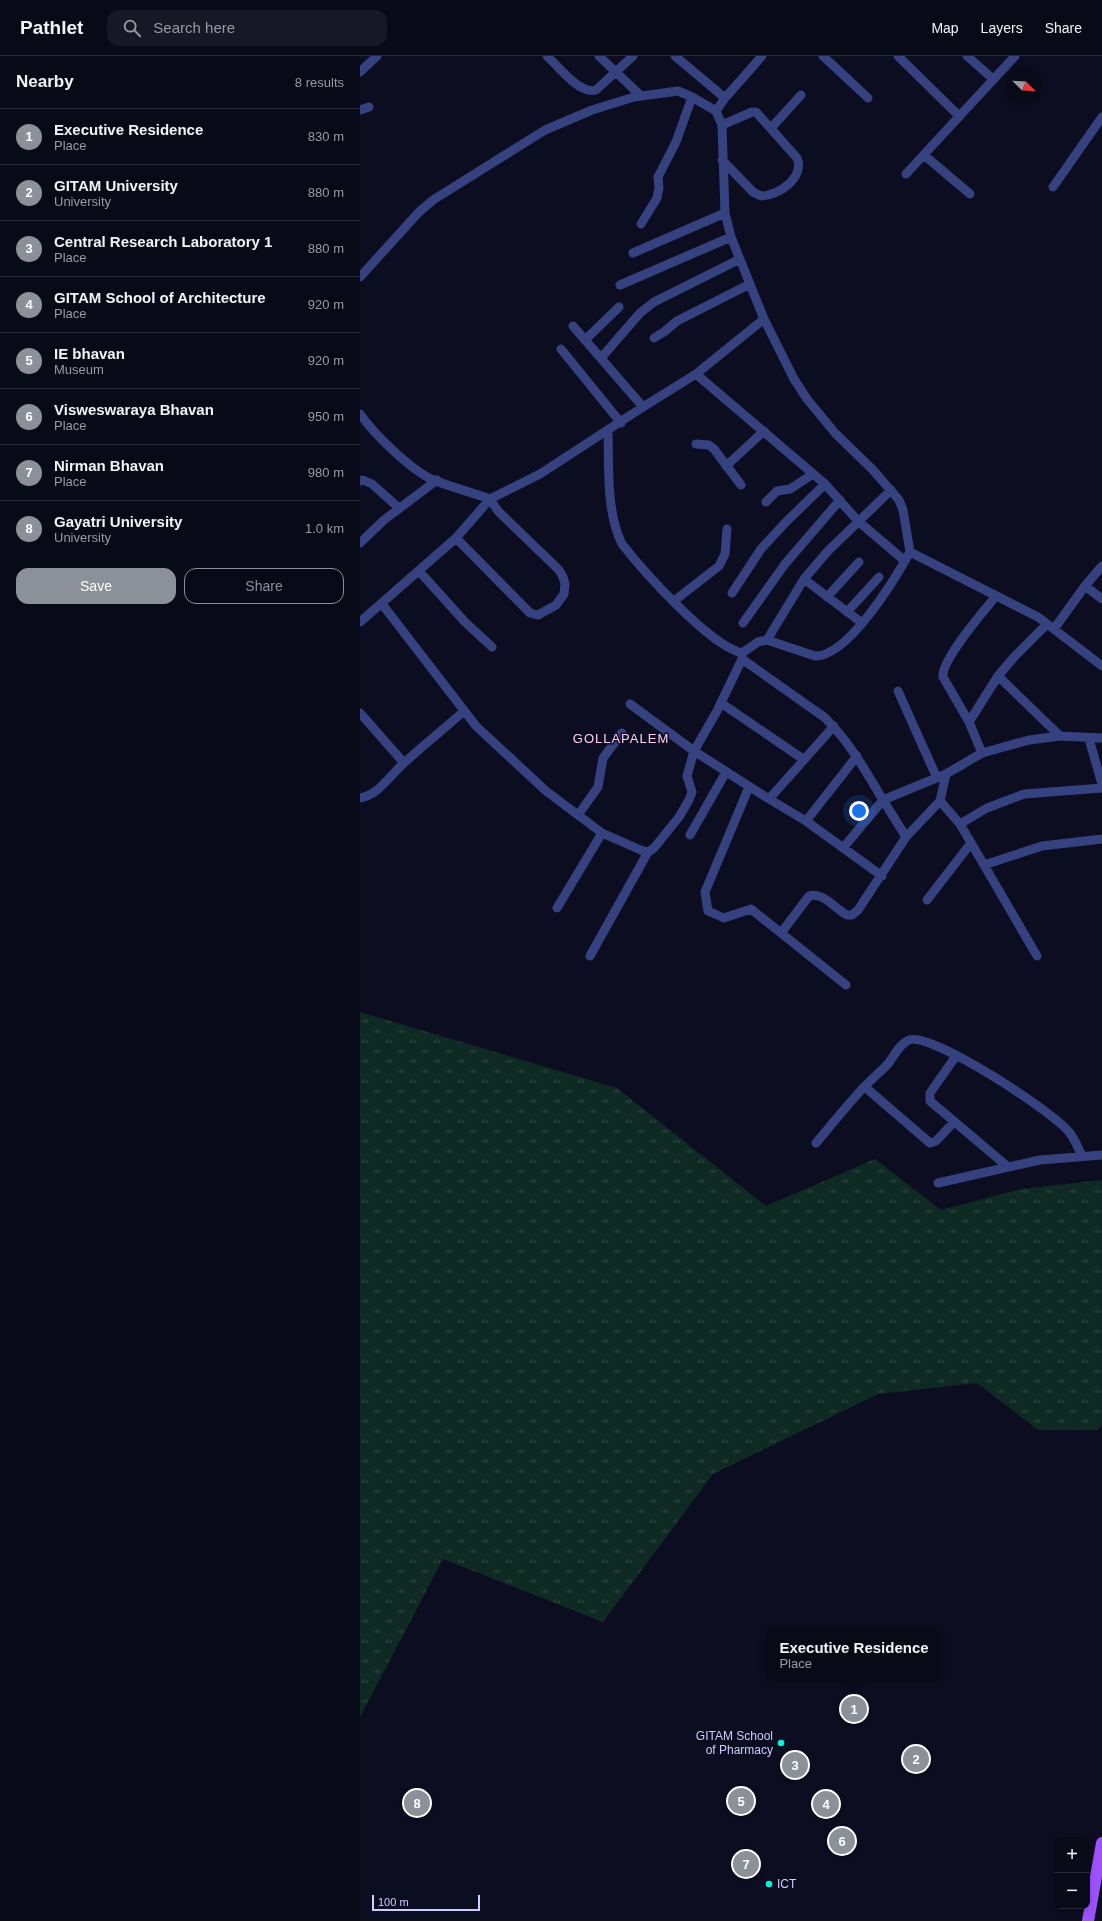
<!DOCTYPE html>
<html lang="en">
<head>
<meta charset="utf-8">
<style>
  :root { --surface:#090a18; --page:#171825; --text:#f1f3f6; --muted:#999aa2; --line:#292b37; --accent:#8c9099 }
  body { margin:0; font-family:Arial,sans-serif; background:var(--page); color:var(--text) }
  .controls { position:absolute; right:12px; bottom:12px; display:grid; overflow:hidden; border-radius:8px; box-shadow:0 2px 6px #0003 }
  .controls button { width:36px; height:36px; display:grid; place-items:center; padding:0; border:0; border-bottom:1px solid var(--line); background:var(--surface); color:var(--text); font:20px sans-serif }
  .compass { position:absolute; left:646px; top:12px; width:36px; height:36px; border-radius:50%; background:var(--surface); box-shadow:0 2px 6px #0003; rotate:114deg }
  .scale { position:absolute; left:12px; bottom:10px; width:108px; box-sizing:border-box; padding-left:4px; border:2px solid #cbcfff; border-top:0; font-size:11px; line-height:14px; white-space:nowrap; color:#cbcfff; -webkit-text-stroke:3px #0c0d20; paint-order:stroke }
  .you { position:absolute; left:499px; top:755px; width:14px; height:14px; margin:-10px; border:3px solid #fff; border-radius:50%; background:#1a73e8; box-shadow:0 0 0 6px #1a73e833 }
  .badge { display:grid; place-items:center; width:26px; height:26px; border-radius:50%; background:var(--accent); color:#fff; font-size:13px; font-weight:700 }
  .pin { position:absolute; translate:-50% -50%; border:2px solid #fff; box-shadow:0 1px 4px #0006 }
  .popup { position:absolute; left:405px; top:1573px; width:178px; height:52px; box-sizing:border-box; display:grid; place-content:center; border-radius:8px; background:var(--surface); filter:drop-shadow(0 1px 3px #0005); font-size:13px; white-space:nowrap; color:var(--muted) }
  .popup b { font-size:15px; color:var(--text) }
  .popup::after { content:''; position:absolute; left:50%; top:100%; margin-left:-8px; border:8px solid transparent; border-top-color:var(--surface) }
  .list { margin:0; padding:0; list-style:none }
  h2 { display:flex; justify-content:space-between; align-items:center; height:52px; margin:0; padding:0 16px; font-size:17px }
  h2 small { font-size:13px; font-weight:400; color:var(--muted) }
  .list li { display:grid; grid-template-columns:26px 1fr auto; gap:12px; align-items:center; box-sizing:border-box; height:56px; padding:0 16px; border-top:1px solid var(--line) }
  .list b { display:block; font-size:15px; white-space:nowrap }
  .list p { margin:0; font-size:13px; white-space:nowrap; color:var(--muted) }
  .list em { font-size:13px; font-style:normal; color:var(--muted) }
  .actions { display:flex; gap:8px; padding:12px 16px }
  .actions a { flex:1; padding:9px 0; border:1px solid var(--accent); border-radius:12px; text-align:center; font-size:14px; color:var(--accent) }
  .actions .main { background:var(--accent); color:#fff }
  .icon { flex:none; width:22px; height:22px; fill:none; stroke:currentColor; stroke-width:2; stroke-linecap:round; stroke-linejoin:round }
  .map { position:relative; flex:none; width:742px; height:1865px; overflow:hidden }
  header { display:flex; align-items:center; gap:24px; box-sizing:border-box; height:56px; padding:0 20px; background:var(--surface); border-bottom:1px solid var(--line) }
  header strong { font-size:19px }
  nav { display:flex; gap:22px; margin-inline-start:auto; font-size:14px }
  .search { width:280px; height:36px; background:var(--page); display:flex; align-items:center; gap:10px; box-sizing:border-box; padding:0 14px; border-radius:12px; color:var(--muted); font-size:15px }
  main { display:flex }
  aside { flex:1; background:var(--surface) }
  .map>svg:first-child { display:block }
  .grass { fill:url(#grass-tufts) }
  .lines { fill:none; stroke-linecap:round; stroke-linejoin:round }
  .minor { stroke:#364280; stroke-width:9 }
  .major { stroke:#9c52ff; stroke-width:12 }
  .poi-dot { fill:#00f6dd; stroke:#0c0d20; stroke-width:1.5 }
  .labels { text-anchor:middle; stroke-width:3; stroke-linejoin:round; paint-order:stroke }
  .poi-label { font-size:12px; fill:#cbcfff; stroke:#0c0d20; text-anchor:end }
  .neighbourhood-label { font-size:13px; letter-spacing:1px; fill:#ffcdf7; stroke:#0c0d20 }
</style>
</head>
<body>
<header>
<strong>Pathlet</strong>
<div class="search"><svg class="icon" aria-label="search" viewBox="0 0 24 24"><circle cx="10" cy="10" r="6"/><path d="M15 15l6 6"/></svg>Search here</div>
<nav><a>Map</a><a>Layers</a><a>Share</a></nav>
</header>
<main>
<aside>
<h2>Nearby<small>8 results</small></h2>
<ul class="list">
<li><span class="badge">1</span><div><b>Executive Residence</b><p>Place</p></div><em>830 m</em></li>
<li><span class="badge">2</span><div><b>GITAM University</b><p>University</p></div><em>880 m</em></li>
<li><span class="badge">3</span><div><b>Central Research Laboratory 1</b><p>Place</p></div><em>880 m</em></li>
<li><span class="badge">4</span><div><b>GITAM School of Architecture</b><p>Place</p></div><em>920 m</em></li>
<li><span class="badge">5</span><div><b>IE bhavan</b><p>Museum</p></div><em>920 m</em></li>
<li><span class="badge">6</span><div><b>Visweswaraya Bhavan</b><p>Place</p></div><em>950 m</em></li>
<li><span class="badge">7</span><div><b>Nirman Bhavan</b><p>Place</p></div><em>980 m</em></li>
<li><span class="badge">8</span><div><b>Gayatri University</b><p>University</p></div><em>1.0 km</em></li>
</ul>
<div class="actions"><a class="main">Save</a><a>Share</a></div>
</aside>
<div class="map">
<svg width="742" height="1865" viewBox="0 0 742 1865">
  <defs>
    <pattern id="grass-tufts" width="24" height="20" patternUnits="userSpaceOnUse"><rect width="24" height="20" fill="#0f2a23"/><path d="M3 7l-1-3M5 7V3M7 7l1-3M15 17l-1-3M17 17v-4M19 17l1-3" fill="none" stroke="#314844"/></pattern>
  </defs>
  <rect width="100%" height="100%" fill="#0c0d20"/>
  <path class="grass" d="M0,956L257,1032L406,1150L515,1103L581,1154L661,1133L742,1124V1369L737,1374H678L617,1327L518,1338L353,1418L243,1566L83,1503L0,1661Z"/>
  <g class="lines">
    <path class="minor" d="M187,0C199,11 220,39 236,34L273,0
      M239,0L281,40
      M315,0L365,42L356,55
      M463,0L508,42
      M538,0L599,60
      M607,0L633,23
      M0,16L17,0
      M365,42L402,0
      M0,54L9,51
      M362,69L392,56H396L437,102C445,121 419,140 401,140L393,136L362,104
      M411,72L441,39
      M564,99L610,138
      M546,118L655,0
      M693,131L742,61
      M281,168L297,142L299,132L298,121L316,86L332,41
      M273,197L365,157
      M0,221L59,156L73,144L185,74L232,54L274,41L318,35L332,41L356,55L362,69L365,157L371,181L404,263L434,323L447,343L475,377L513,414L539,444L543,454L550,496C535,523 488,601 455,600L407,584L398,586L382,597C349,589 284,516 262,488C246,456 249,410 248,375
      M260,229L371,181
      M213,270L283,351
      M294,282L304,276L317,265L390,228
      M225,284L259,251
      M201,293L261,367
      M241,302L280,257L294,246L380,203
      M336,318L465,428L498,465L545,505
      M0,358C15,379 49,412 71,423C90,431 111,436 130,443L180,418L283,351L336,318L404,263
      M336,388L349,389L354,393L381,429
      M366,410L404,375
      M0,425L3,424L12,428L39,452
      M406,446L417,435L430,433L453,418
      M0,487L24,464L77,424
      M550,496L678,561L742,610
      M59,515L105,566L132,591
      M444,523L502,567
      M725,530L742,510
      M372,537L401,493L425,467L465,428
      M467,541L499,506
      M314,545L359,510L365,498L367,473
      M22,548L116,670L186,735L242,777L283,795L288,796L294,792L319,761L329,744L332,736L327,720L334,695L357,655L382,603V597
      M487,556L519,521
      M0,566L96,482L130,443L138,455L199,514L203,521L205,528L204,538L196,549L178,559L170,557L96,482
      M383,567L425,508L480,444
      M694,573L725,530L742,543
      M407,584L444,523L468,495L531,434
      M382,603L464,661C489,685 505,714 523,744L483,792
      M638,620L700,680
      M538,635L577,722
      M361,647L443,703
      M270,648L334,695L409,743L474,670
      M0,657L44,707
      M609,666L638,620L655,600L687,568
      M729,683L742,728
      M622,697L669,684L700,680L742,682
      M389,731L345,836L348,855L364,862L391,853L486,929
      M0,742C19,739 32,717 45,706C65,688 85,672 104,655
      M409,743L446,765L497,700
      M580,745L600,768L624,809L682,790L742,783
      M218,759L238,731L243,702L262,677
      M446,765L522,820
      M600,768L627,752L664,738L742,732
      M330,779L366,716
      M546,781L523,744L586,718
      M624,809L677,900
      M567,844L611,787
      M197,852L242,777
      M421,877L449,840C463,835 475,853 487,859H492L498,854L546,781L580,745L586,718L622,697L609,666L583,621C581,604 623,556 636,540
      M230,900L288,796
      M596,1000L570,1037V1045L648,1111
      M505,1031L570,1087L576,1085L594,1066
      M456,1087C472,1068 488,1048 505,1030C512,1023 520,1016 527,1009C534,1001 538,989 549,984C572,976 692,1055 709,1076C715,1083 718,1092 722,1100
      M578,1127L680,1104L742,1099"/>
    <path class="major" d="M728,1865L742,1787"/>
  </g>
  <g class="poi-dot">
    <circle cx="421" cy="1687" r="4"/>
    <circle cx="409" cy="1828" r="4"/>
  </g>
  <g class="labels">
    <g class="poi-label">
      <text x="413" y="1684">GITAM School<tspan x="413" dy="14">of Pharmacy</tspan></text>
      <text x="417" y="1832" text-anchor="start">ICT</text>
    </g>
    <g class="neighbourhood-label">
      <text x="261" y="687">GOLLAPALEM</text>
    </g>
  </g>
</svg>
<div class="controls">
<button>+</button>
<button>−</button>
</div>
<svg class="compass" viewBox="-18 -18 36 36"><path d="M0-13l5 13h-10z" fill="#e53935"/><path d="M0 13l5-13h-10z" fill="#999aa2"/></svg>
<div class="scale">100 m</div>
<div class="you"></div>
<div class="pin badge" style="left:494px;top:1653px">1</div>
<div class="popup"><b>Executive Residence</b>Place</div>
<div class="pin badge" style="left:556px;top:1703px">2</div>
<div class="pin badge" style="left:435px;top:1709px">3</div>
<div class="pin badge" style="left:466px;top:1748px">4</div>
<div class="pin badge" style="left:381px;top:1745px">5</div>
<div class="pin badge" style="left:482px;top:1785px">6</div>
<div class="pin badge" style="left:386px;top:1808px">7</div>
<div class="pin badge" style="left:57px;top:1747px">8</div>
</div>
</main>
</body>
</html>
